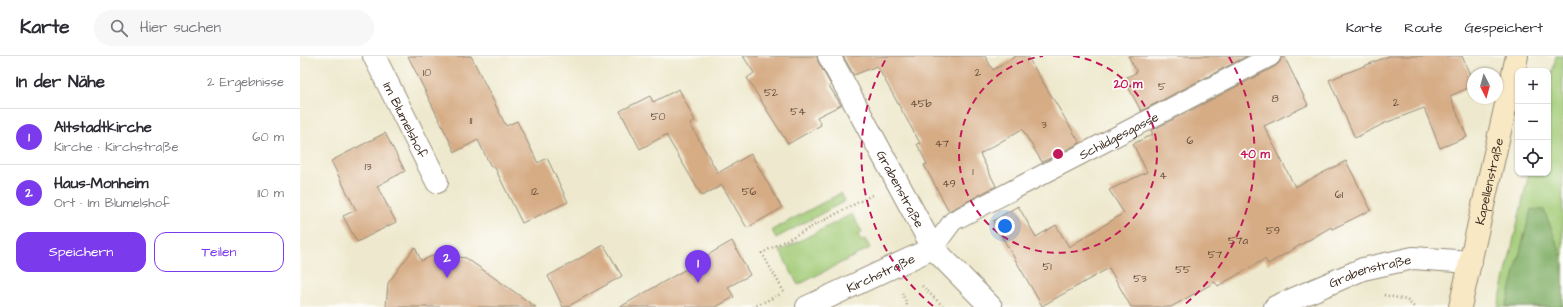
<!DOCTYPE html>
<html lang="de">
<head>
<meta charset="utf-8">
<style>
  :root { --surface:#fff; --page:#f7f7f7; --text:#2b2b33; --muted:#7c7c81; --line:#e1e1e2; --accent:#7c3aed }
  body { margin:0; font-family:"Architects Daughter",sans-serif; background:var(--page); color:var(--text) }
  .controls { position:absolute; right:12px; top:12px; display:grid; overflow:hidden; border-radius:8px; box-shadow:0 1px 3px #0004 }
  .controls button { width:36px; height:36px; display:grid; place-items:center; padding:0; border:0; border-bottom:1px solid var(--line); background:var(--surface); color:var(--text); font:20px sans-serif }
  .compass { position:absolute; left:1167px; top:12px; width:36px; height:36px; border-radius:50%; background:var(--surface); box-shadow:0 1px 3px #0004; rotate:174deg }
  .you { position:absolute; left:705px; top:170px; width:14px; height:14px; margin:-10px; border:3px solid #fff; border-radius:50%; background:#1a73e8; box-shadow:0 0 0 6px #1a73e833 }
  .badge { display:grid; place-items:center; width:26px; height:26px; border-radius:50%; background:var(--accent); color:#fff; font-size:13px; font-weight:700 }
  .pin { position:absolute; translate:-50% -33px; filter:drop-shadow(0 1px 2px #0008) }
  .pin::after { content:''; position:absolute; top:21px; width:14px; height:12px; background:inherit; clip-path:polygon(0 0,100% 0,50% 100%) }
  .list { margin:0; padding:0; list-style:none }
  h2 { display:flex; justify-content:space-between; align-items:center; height:52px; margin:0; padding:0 16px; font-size:17px }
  h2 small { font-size:13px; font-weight:400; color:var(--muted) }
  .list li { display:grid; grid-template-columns:26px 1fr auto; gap:12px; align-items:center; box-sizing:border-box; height:56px; padding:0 16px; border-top:1px solid var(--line) }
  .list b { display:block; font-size:15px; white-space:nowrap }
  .list p { margin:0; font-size:13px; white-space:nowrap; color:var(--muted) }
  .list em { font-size:13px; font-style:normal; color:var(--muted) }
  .actions { display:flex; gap:8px; padding:12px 16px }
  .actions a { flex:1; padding:9px 0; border:1px solid var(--accent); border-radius:12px; text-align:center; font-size:14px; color:var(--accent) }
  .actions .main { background:var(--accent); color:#fff }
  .icon { flex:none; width:22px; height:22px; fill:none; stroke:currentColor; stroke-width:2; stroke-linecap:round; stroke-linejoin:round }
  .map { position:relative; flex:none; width:1263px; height:251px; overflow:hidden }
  header { display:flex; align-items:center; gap:24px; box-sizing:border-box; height:56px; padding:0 20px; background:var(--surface); border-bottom:1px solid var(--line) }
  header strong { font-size:19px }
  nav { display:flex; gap:22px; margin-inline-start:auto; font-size:14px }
  .search { width:280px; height:36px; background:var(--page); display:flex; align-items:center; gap:10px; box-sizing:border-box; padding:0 14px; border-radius:22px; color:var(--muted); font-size:15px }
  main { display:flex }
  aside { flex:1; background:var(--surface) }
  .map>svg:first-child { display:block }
  .green { fill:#a0ca75; stroke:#6e7a4a }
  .forest { fill:#80ae66; stroke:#5e6c42 }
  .building { fill:#d6ac85 }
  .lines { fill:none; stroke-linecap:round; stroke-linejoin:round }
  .lane-casing { stroke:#948a76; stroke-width:21 }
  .street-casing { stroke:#948a76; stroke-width:24 }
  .secondary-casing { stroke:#948a76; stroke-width:24 }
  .path { stroke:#948a76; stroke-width:2.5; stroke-dasharray:1 3; stroke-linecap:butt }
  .lane { stroke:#fff; stroke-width:19 }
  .street { stroke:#fff; stroke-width:22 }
  .secondary { stroke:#f8e8c3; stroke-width:22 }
  .ring { fill:none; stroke:#c2185b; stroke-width:2; stroke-dasharray:7 5 }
  .labels { text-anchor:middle; stroke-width:3.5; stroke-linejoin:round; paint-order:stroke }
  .number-label { font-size:11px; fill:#624a38 }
  .street-label { font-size:13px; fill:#3b2a1e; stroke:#fdfcf7 }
  .centre { fill:#c2185b; stroke:#fdfcf7; stroke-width:2 }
  .ring-label { font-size:12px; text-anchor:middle; font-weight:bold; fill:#c2185b; stroke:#fdfcf7; stroke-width:3.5; stroke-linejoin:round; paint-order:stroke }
</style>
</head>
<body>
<header>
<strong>Karte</strong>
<div class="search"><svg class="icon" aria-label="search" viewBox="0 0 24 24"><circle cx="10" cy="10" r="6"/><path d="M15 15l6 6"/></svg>Hier suchen</div>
<nav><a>Karte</a><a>Route</a><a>Gespeichert</a></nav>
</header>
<main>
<aside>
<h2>In der Nähe<small>2 Ergebnisse</small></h2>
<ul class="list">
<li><span class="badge">1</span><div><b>Altstadtkirche</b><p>Kirche · Kirchstraße</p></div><em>60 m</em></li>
<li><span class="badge">2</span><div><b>Haus-Monheim</b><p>Ort · Im Blumelshof</p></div><em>110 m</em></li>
</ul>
<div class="actions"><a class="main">Speichern</a><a>Teilen</a></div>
</aside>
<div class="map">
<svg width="1263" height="251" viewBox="0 0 1263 251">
  <rect width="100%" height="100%" fill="#fdfcf7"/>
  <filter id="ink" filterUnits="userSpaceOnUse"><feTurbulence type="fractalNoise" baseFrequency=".025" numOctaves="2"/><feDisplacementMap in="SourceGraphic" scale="8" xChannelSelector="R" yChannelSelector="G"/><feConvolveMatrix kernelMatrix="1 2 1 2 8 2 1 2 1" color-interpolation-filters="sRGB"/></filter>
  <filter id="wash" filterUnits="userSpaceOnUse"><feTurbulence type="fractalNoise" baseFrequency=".012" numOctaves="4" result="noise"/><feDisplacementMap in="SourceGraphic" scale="16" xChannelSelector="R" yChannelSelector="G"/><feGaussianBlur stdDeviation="0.9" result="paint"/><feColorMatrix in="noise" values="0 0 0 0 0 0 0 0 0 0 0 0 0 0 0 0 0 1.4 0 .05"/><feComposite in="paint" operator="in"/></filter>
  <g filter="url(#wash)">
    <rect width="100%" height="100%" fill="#eee9ce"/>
    <path class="green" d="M1256,0H1263V251H1198L1229,117H1248V35Z
      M541,137L545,145L476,182L472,174Z
      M552,158L562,176L558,179L561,185L565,183L570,192L498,229L480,195Z"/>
    <path class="forest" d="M1231,153L1244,154L1263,203V251H1206Z"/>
    <g id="blocks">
      <path class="building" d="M108,0H171L206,70L217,65L238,107L247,102L268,146L222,167L194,110L191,111L178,84L155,96Z
        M443,0H517L518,6L531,29L529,30L541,49L517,61L521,69L488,88L447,22L454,17Z
        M543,0H685L693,14L716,0H727L780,87L742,106L722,73L680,98L696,130L649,155L624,109L627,108L617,88L620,87L577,10L554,19Z
        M828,0H947L841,55L824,23L837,16Z
        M982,0H984L1008,49L964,70L995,131L1046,105L1071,154L1032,173L1031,171L968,208L965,203L918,230L915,226L871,251H831L809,212L742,250L693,165L718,150L736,181L756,169L769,191L824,157L809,134L847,116L833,88L853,78L851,75L976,10L980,6Z
        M1089,0H1162L1173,26V30L1150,40L1167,81L1140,92L1124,52L1085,67L1055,82L1029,24Z
        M379,33L395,65L390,68L418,117L451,98L482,152L447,172L422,129L402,140L366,79L340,93L320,55L350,40L353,46Z
        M85,77L105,115L77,130L96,166L57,186L43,160L56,154L31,105Z
        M432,185L450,219L428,231L434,241L416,251H320L407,201L406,200Z
        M304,189L322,220L267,251H263L248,220Z
        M115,191L121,205L152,191V200L166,202L236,251H86L88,227Z"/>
    </g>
  </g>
  <g filter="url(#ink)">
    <use href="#blocks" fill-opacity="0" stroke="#948a76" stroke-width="1"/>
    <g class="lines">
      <defs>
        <g id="lane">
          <path id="s1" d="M633,192L653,165L971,0"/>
        </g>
        <g id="street">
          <path id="s2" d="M74,0L137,126"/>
          <path id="s3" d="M529,0L633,192L691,251"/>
          <path id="s4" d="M507,251L633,192"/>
          <path id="s5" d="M975,251L1063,213L1113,202L1171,206"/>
        </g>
        <g id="secondary">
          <path id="s6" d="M1160,251L1217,0"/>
        </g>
      </defs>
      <use href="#lane" class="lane-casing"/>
      <use href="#street" class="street-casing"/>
      <use href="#secondary" class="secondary-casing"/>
      <path class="path" d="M622,230L644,251
        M484,236L462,197L572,139
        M602,237L608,251
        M1084,239L1107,244L1114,251
        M453,251L481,238"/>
      <use href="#lane" class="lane"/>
      <use href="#street" class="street"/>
      <use href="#secondary" class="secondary"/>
    </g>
  </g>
  <g class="ring">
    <path d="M773 0A99 99 0 1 1 743 0"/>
    <path d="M633 250A197 197 0 0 1 587 1M929 1A197 197 0 0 1 883 250"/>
  </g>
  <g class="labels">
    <g class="number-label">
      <text x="127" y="20">10</text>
      <text x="678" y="20">2</text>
      <text x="862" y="34">5</text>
      <text x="471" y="40">52</text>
      <text x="975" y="46">8</text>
      <text x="1096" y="50">2</text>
      <text x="621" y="51">45b</text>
      <text x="498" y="59">54</text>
      <text x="358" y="64">50</text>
      <text x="171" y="68">11</text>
      <text x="744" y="72">3</text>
      <text x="890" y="88">6</text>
      <text x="642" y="91">47</text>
      <text x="68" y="114">13</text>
      <text x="673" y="119">1</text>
      <text x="863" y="123">4</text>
      <text x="649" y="131">49</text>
      <text x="235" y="139">12</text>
      <text x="449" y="139">56</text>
      <text x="1039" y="142">61</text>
      <text x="973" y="178">59</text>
      <text x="938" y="188">57a</text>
      <text x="915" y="202">57</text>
      <text x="747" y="214">51</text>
      <text x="883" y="217">55</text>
      <text x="840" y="226">53</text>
    </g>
    <g class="street-label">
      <text dy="5" stroke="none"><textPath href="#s2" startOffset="71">Im Blumelshof</textPath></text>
      <text dy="5" stroke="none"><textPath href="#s1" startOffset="220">Schildgesgasse</textPath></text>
      <text dy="5" stroke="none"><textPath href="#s6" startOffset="129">Kapellenstraße</textPath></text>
      <text dy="5" stroke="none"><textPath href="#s3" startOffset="151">Grabenstraße</textPath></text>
      <text dy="5" stroke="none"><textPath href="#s4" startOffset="81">Kirchstraße</textPath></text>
      <text dy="5" stroke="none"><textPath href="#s5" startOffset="102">Grabenstraße</textPath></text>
    </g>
  </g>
  <circle cx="758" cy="98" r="6" class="centre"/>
  <g class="ring-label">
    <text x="828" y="32">20 m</text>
    <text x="955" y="102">40 m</text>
  </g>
</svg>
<div class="controls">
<button>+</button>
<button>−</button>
<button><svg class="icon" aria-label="locate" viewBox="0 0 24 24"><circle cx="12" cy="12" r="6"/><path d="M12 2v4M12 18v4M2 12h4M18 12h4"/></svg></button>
</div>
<svg class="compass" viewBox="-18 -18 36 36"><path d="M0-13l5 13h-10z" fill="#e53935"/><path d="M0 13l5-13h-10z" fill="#7c7c81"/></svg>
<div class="you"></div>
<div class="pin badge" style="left:398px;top:227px">1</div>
<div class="pin badge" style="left:147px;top:222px">2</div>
</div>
</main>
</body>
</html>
